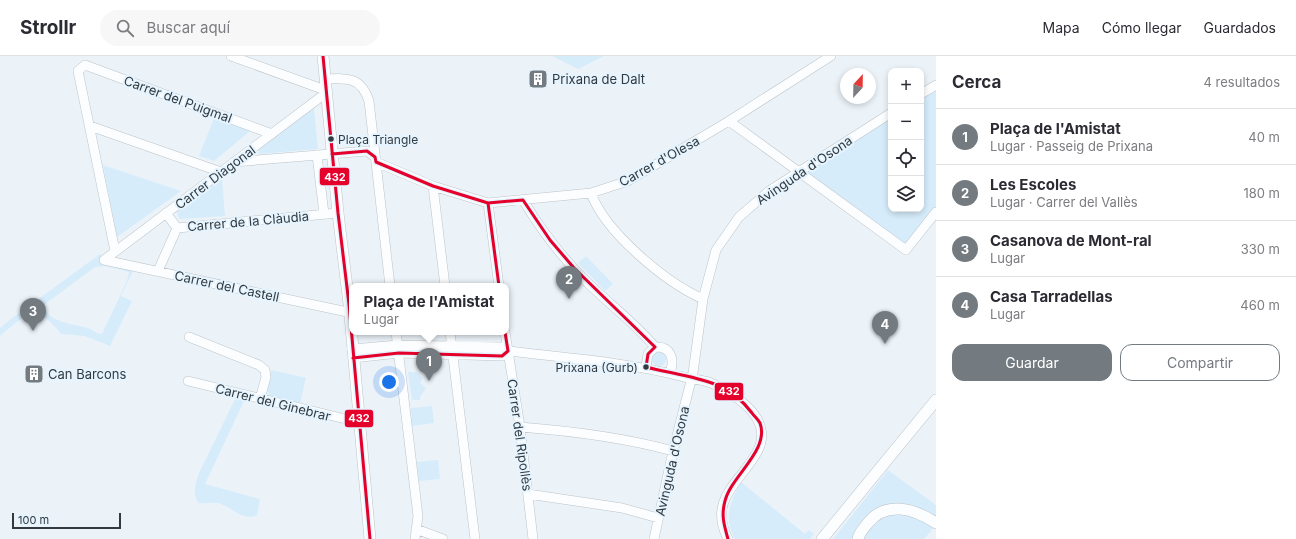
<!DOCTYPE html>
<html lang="es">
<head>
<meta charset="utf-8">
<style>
  :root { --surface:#fff; --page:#f7f7f7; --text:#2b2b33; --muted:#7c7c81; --line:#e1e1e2; --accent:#737b80 }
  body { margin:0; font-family:Inter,sans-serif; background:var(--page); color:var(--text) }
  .controls { position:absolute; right:12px; top:12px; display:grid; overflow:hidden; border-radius:8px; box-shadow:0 2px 6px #0003 }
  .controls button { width:36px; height:36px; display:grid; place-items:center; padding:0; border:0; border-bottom:1px solid var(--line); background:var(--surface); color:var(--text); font:20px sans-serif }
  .compass { position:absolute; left:840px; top:12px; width:36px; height:36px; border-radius:50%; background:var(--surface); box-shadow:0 2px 6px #0003; rotate:22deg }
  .scale { position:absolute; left:12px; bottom:10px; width:109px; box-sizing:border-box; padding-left:4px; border:2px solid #333a3f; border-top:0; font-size:11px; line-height:14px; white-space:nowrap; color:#333a3f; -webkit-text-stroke:3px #e5f4ff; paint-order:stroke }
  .you { position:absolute; left:389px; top:326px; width:14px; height:14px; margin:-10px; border:3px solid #fff; border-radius:50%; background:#1a73e8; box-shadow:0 0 0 6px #1a73e833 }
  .badge { display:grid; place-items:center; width:26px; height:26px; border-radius:50%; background:var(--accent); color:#fff; font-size:13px; font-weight:700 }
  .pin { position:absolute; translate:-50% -33px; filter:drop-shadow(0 1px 2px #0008) }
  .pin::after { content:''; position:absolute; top:21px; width:14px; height:12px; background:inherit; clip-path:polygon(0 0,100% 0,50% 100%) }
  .popup { position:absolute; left:349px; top:227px; width:160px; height:52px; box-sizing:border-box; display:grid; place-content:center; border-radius:8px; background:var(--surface); filter:drop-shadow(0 1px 3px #0005); font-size:13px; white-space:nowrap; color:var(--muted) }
  .popup b { font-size:15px; color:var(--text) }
  .popup::after { content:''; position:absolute; left:50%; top:100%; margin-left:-8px; border:8px solid transparent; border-top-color:var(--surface) }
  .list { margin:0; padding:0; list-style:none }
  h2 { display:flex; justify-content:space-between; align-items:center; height:52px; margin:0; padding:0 16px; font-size:17px }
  h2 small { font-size:13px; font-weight:400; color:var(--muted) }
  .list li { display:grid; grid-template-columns:26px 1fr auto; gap:12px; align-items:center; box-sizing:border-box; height:56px; padding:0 16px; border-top:1px solid var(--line) }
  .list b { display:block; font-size:15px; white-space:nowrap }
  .list p { margin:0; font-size:13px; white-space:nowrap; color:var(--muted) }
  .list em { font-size:13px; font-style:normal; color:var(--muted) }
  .actions { display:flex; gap:8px; padding:12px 16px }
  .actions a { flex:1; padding:9px 0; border:1px solid var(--accent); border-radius:12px; text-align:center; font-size:14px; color:var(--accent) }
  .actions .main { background:var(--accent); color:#fff }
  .icon { flex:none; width:22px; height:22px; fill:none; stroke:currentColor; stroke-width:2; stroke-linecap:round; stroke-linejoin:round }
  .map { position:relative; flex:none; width:936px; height:483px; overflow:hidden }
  header { display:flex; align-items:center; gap:24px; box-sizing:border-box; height:56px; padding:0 20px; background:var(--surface); border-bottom:1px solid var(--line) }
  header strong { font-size:19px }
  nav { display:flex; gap:22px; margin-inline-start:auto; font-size:14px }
  .search { width:280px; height:36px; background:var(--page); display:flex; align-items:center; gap:10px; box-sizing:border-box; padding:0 14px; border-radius:22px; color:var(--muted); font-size:15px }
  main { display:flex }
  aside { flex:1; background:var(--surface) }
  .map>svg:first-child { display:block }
  .green { fill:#d6ecfb; fill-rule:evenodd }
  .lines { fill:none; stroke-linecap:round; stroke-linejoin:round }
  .minor-casing { stroke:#bcc3c8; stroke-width:10 }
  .tertiary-casing { stroke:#bcc3c8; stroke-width:12 }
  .minor { stroke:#fcfdfe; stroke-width:9 }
  .tertiary { stroke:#fcfdfe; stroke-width:11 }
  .bus-1-casing { stroke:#e5f4ff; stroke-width:6 }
  .bus-1 { stroke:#e4002b; stroke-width:3 }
  .bus-dot { fill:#333a3f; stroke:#e5f4ff; stroke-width:1.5 }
  .labels { text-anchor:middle; stroke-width:4; stroke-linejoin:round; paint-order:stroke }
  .bus-label { font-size:12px; fill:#333a3f; stroke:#e5f4ff; text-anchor:start }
  .poi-label { font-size:13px; fill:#333a3f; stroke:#e5f4ff; text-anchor:start }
  .street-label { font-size:13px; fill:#333a3f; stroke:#e5f4ff }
  .line-badge { stroke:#e5f4ff; stroke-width:1.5 }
  .badge-label { font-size:11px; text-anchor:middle; font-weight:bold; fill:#fff }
</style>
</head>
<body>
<header>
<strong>Strollr</strong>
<div class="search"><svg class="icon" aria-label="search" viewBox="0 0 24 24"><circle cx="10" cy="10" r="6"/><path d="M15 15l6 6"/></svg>Buscar aquí</div>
<nav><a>Mapa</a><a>Cómo llegar</a><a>Guardados</a></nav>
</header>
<main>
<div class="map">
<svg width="936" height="483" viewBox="0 0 936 483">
  <rect width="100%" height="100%" fill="#ebf3f9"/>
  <path class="green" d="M552,0H604L578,13Z
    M936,29V156L906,194L798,116L891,57V153H921V38Z
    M314,52L318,93L259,98V94Z
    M214,62L250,75L214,105L199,100Z
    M103,109L181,135L117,181Z
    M222,122L225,160L179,163L177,156Z
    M100,198L106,206L133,215L121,240L132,245L110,290L85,280L61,278C35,245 27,258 0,280V272L11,263ZM105,210L129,216L127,225L102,278C96,278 95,275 90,273C78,268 45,267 44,249L95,211Z
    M586,200L613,228L605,235L578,207Z
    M652 303a7 7 0 1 1 14 0a7 7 0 1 1-14 0Z
    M272,314L306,322L300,348L271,341C264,334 269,323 272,314Z
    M408,316H416L423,322L420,327L426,332L420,341V344H412Z
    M237,339L246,341L205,428L260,443L257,459C243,466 230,450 218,447C212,446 205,448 199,447C191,439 196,426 199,417Z
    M432,350L434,367L412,370L411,352Z
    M438,404L440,423L419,425L417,406Z
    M888,414L936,449V469L924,483H833Z
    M741,426L805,478L809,474L814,478L810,483H735C723,461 730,447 741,426Z"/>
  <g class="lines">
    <defs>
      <path id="minor" d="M231,0L325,34
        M325,23C348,22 361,21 369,45L390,230
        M921,38L936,29
        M729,65L906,194L936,156
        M90,70L221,116
        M317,99L324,158
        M234,106L367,95L375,101
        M376,106L433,130L488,147L591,137L628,125L729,65L831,0
        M433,130L445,230
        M591,137C605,176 665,226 703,243
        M523,144C540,172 559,198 582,221C605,245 633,265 655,291
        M488,147L499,230
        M166,157L177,172L338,157
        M115,195L78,15L85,9L272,78
        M104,204L326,37
        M104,204L352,257
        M158,215L177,172
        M396,276L418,460L415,483
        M450,276L475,483
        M505,276L520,371L533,483
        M189,281L259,309L265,314L266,321L260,343
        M352,293L398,289L503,291L508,295C567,302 627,306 684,321C693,323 703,324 711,327C717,329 724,334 729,337C751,350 772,371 756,398C739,427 708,444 728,483
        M353,302L399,297L502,300L508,295
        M646,311L648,298L655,291C671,290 675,303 670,317
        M188,325L358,366
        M520,371C572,375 622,381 673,395
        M528,438L622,452L658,462
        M416,473L443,483
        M654,483L673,395L693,317L703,243L716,194L739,161L769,135L891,57"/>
      <path id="tertiary" d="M323,0L338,157L349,248L370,483
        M822,483L936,344
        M858,483C859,477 864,472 868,467C886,444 915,453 936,467"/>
    </defs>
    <use href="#minor" class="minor-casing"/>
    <use href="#tertiary" class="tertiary-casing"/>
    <use href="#minor" class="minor"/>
    <use href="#tertiary" class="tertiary"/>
    <defs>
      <path id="bus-1" d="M323,0L338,157L349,248L370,483
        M332,98L367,95L375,101L376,106L433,130L488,147L523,144L550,184L574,212L655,291L648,298L646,311C669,317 695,320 717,329C731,335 743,345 752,357C754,360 758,363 760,367C770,394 731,420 725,445C721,459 724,469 728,483
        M488,147L499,230
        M353,302L399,297L502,300L508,295L505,276"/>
    </defs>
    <use href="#bus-1" class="bus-1-casing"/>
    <use href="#bus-1" class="bus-1"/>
  </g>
  <defs>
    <symbol id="building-square" viewBox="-11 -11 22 22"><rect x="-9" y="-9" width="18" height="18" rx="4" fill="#737b80" stroke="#e5f4ff"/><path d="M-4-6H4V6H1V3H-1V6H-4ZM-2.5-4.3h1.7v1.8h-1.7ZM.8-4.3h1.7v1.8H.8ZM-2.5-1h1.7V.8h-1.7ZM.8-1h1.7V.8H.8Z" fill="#fff"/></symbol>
  </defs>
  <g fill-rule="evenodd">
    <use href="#building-square" x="527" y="12" width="22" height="22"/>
    <use href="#building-square" x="23" y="307" width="22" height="22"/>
  </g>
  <g class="bus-dot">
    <circle cx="331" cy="83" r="3.5"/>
    <circle cx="646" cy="311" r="3.5"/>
  </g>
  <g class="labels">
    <g class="bus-label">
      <text x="338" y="88">Plaça Triangle</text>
      <text x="638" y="316" text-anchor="end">Prixana (Gurb)</text>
    </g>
    <g class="poi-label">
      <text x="552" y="28">Prixana de Dalt</text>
      <text x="48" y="323">Can Barcons</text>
    </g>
    <g class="street-label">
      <text transform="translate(178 43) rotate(20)" y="5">Carrer del Puigmal</text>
      <text transform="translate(659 105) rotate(-29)" y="5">Carrer d'Olesa</text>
      <text transform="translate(804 114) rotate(-34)" y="5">Avinguda d'Osona</text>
      <text transform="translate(215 121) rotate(-37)" y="5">Carrer Diagonal</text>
      <text transform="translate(248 165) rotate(-5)" y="5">Carrer de la Clàudia</text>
      <text transform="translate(227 230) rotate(12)" y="5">Carrer del Castell</text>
      <text transform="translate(273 346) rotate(14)" y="5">Carrer del Ginebrar</text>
      <text transform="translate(520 379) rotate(82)" y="5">Carrer del Ripollès</text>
      <text transform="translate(672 405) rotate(-77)" y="5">Avinguda d'Osona</text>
    </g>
  </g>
  <g class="line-badge">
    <rect x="319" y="111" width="31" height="19" rx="4" fill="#e4002b"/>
    <rect x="714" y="326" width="30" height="19" rx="4" fill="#e4002b"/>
    <rect x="344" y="353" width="30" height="19" rx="4" fill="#e4002b"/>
  </g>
  <g class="badge-label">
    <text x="335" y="125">432</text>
    <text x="729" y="339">432</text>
    <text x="359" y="366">432</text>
  </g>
</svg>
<div class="controls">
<button>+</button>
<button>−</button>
<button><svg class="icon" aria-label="locate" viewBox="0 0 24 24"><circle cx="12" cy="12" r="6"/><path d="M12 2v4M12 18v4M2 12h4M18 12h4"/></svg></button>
<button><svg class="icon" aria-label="layers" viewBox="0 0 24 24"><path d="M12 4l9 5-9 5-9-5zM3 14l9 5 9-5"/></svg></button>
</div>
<svg class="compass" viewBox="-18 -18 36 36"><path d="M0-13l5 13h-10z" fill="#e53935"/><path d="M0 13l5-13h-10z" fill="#7c7c81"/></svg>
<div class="scale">100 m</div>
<div class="you"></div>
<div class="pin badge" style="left:429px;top:325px">1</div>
<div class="popup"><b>Plaça de l'Amistat</b>Lugar</div>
<div class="pin badge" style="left:569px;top:243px">2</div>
<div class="pin badge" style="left:33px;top:275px">3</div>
<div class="pin badge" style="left:885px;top:288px">4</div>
</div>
<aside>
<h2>Cerca<small>4 resultados</small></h2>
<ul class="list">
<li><span class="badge">1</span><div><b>Plaça de l'Amistat</b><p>Lugar · Passeig de Prixana</p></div><em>40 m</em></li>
<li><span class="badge">2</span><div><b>Les Escoles</b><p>Lugar · Carrer del Vallès</p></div><em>180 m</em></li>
<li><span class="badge">3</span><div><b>Casanova de Mont-ral</b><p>Lugar</p></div><em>330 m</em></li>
<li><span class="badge">4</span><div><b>Casa Tarradellas</b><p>Lugar</p></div><em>460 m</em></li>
</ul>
<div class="actions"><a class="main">Guardar</a><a>Compartir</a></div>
</aside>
</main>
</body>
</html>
